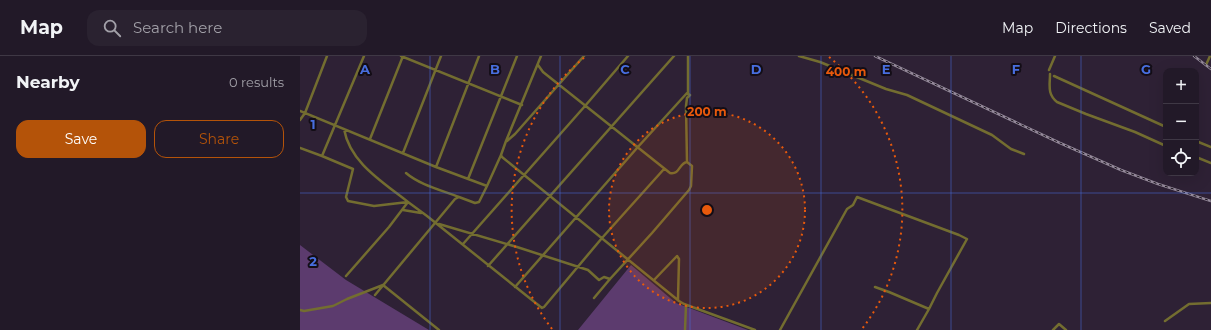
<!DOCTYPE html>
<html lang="en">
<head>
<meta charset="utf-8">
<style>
  :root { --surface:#221928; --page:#2a2230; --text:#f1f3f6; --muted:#a2a0a8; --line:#3f3845; --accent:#b45309 }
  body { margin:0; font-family:Montserrat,sans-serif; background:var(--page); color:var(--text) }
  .controls { position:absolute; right:12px; top:12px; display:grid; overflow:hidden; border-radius:8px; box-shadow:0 4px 16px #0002 }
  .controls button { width:36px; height:36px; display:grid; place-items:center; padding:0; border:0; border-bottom:1px solid var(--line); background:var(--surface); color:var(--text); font:20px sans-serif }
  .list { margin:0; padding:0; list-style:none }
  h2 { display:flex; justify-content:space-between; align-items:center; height:52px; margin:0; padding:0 16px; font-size:17px }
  h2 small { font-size:13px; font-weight:400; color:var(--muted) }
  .actions { display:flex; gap:8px; padding:12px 16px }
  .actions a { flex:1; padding:9px 0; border:1px solid var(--accent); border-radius:12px; text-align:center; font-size:14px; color:var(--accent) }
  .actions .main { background:var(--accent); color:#fff }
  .icon { flex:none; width:22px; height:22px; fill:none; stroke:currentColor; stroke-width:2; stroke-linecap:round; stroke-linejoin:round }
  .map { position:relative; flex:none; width:911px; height:274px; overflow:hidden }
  header { display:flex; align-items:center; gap:24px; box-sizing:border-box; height:56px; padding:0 20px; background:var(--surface); border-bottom:1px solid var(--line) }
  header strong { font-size:19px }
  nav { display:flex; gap:22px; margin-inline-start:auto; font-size:14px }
  .search { width:280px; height:36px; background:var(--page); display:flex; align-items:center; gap:10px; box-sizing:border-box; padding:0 14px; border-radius:12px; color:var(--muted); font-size:15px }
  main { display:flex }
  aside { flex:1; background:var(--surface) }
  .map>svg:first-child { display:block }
  .green { fill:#5c3b6e }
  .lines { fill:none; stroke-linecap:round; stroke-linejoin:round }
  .street { stroke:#736d30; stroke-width:2.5 }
  .rail-casing { stroke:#938899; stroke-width:2.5 }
  .rail { stroke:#130d16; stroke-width:1; stroke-dasharray:3; stroke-linecap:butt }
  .grid { fill:none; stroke:#486edf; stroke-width:1; stroke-opacity:0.55 }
  .ring { fill:none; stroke:#e8590c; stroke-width:2; stroke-dasharray:2 4 }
  .grid-label { font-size:13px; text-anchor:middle; font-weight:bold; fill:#486edf; stroke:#130d16; stroke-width:4; stroke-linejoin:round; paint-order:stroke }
  .centre { fill:#e8590c; stroke:#130d16; stroke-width:2 }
  .ring-label { font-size:12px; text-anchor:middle; font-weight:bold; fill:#e8590c; stroke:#130d16; stroke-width:4; stroke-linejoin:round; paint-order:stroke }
</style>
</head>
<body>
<header>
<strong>Map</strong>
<div class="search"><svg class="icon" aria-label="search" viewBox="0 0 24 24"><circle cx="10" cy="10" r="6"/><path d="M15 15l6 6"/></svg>Search here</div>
<nav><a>Map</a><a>Directions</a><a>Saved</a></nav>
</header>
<main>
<aside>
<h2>Nearby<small>0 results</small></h2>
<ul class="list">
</ul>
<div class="actions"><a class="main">Save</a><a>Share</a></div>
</aside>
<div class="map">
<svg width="911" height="274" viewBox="0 0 911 274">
  <rect width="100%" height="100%" fill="#2e2135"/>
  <path class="green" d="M0,189L46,224L129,274H0Z
    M331,209L376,247L448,274H278Z"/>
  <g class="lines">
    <path class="street" d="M101,0L222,49
      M241,0L206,85L201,99L202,101L379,245L384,248L455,274
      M388,0V38
      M499,0L520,6L586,33L607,39L692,79L711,93L724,98
      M238,9L243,16L370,117C380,119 379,107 387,106L392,110L391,130L389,134L352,177L310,223L294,242
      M906,9L910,0
      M749,14L755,0
      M750,18C750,29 747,38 757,46L786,58L835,76L866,90
      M754,20L866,71
      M0,55L136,111L187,130L201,99
      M0,64L5,57L27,0
      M44,73C50,107 83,126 108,146L89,171L46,220
      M70,83L103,0
      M207,85L215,78L284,0
      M896,85L911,91
      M0,92L22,100L53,113L46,141L48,145L74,150L108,146L127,160L242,252L244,251L302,182L364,113
      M103,97L141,0
      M22,100L64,0
      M896,101L911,107
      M136,111L179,0
      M106,117C120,129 141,134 159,141
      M168,123L217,0
      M103,154L121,157
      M139,168L217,191L288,214L299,224L304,221L310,223
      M163,188L285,50L328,0
      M188,210L374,0
      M354,224L377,200L379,203L378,243
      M215,231L337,92L387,37L390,39L387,42L386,50L387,106
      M575,231L589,236L629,253L617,274
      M75,239L155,143L159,141L175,147L179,146L187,130
      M0,254L4,255L33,250L47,243L83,229L139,274
      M865,265L889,248L911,247
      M385,274L386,249
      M480,274L547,153L553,149L557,141L659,179L667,183L637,237L629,253
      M753,274L759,268L766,274"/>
    <defs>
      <path id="rail" d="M575,0L760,87L821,114L858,128L911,145
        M894,0L911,13"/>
    </defs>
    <use href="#rail" class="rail-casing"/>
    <use href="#rail" class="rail"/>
  </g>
  <path class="grid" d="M130,0V274M260,0V274M390,0V274M521,0V274M651,0V274M781,0V274M0,137H911"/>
  <circle cx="407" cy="154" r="98" fill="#e8590c" fill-opacity=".12"/>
  <g class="ring">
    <circle cx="407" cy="154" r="98"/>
    <path d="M252 273A196 196 0 0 1 285 1M529 1A196 196 0 0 1 562 273"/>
  </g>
  <g class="grid-label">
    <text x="65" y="18">A</text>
    <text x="195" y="18">B</text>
    <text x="325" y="18">C</text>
    <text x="456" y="18">D</text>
    <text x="586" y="18">E</text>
    <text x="716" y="18">F</text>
    <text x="846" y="18">G</text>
    <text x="13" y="73">1</text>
    <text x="13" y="210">2</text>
  </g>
  <circle cx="407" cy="154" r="6" class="centre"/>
  <g class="ring-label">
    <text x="546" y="20">400 m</text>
    <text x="407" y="60">200 m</text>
  </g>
</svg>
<div class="controls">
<button>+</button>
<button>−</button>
<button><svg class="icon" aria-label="locate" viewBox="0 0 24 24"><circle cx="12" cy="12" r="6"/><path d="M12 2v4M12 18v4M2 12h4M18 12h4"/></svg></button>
</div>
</div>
</main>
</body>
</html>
